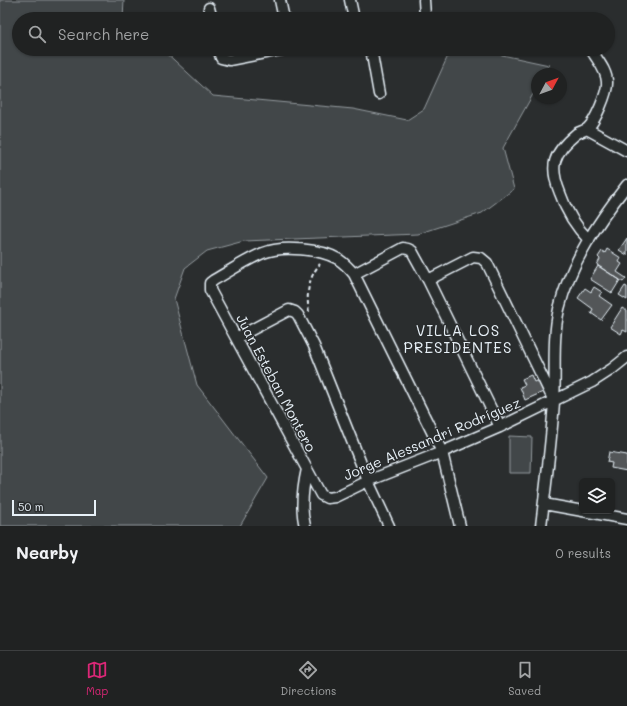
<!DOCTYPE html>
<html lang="en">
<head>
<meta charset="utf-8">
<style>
  :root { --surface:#202222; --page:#2d2f2f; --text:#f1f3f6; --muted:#a2a4a5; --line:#3d3f40; --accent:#db2777 }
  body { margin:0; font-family:Mali,sans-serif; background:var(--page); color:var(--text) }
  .controls { position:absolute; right:12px; bottom:12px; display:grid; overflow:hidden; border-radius:6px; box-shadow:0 1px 3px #0004 }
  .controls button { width:36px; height:36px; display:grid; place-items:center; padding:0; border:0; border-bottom:1px solid var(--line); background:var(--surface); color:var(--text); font:20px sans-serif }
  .compass { position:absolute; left:531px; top:68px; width:36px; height:36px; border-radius:50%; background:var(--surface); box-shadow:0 1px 3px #0004; rotate:49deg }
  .scale { position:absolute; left:12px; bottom:10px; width:84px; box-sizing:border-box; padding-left:4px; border:2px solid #e8f1f8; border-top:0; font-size:11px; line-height:14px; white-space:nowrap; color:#e8f1f8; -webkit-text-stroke:3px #2a2d2e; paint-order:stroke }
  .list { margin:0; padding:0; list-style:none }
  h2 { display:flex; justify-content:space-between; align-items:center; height:52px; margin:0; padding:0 16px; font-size:17px }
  h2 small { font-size:13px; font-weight:400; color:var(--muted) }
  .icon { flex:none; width:22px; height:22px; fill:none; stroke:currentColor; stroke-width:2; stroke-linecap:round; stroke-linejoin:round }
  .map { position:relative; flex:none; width:627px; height:526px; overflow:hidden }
  .search { position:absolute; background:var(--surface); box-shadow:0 1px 3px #0004; left:12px; right:12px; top:12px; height:44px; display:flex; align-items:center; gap:10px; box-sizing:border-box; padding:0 14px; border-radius:22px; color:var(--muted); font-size:15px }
  .sheet { height:124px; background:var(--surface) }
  nav { display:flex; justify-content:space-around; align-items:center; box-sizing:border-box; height:56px; border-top:1px solid var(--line); background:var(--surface); font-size:11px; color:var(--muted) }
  nav a { display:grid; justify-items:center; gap:2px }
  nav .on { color:var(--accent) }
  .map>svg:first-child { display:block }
  .green { fill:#424648; stroke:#959ca0 }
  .building { fill:#535759; stroke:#e8f1f8 }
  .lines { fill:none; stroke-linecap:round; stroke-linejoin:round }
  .street-casing { stroke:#e8f1f8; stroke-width:13 }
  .path { stroke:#e8f1f8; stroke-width:2; stroke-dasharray:4 3; stroke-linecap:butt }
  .street { stroke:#2a2d2e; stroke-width:10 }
  .labels { text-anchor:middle; stroke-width:3; stroke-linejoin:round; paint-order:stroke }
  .street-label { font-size:14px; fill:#e8f1f8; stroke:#2a2d2e }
  .neighbourhood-label { font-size:15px; letter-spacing:1px; fill:#e8f1f8; stroke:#2a2d2e }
</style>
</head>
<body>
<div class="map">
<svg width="627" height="526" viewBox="0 0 627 526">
  <rect width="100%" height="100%" fill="#2a2d2e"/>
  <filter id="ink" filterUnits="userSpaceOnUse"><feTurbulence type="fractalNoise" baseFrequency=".025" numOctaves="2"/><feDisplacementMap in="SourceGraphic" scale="8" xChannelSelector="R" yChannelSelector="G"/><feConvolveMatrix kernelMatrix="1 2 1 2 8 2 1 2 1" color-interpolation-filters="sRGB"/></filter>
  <g filter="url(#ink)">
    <path class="green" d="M0,0H124L123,19H19V49H162L213,96L353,109L407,120L424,109L451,49H483L488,52L549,65L544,74H537V87L503,148L514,189L482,213L418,234L244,241L207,251L185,268L174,299L197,385L268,478L240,526H0Z
      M509,436L532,437L531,473H509Z"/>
    <path class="building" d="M627,238V255L619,250Z
      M607,249L621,258L619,262L622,264L617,272L626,278L623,282L597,265L600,259L598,257L602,251L605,253Z
      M598,266L620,280L612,293L590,279Z
      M625,286L627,287V300L619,295Z
      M594,287L602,292L599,296L612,305L601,320L591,313L593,309L578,298L585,288L591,292Z
      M622,308L627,311V332L623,330L621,334L610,327Z
      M531,375L534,382L538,380L543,392L525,400L520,387L525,385L522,379Z
      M609,452L627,455V471L611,468L612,463L607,462Z"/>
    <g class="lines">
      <defs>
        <path id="street" d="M280,0L284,19
          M350,0L354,19
          M209,8L212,19
          M423,19L425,16L424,0
          M218,49L221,58L229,60L286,49
          M371,49L379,94
          M587,129L627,151
          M589,240C575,226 566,211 560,193C549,166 553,153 576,134C579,132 583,131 587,129C595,122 608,92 607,82C607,70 596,59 591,49
          M354,274L442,452L460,526
          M428,280L473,257L481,258L487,263L553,399
          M236,338L289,310L295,312L298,315L314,346L368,481L389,526
          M500,427L428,280L412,251L408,249L403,248L354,274C349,268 344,263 338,259C321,249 282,245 263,253C246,260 230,271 214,280L210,283V290L321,495L327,498L335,497L368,481L442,452L500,427L592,382L612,369L627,357
          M544,504L627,519
          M305,526C300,508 303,487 307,469
          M541,526C546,485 551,444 554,402C556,371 552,341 559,309C570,263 598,222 627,185"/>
      </defs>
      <use href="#street" class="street-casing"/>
      <path class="path" d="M309,312C306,294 308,278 320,264"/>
      <use href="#street" class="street"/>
    </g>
  </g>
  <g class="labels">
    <g class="street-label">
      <text transform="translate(276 383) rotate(62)" y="5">Juan Esteban Montero</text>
      <text transform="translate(432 439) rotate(-23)" y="5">Jorge Alessandri Rodríguez</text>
    </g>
    <g class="neighbourhood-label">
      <text x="458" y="336">VILLA LOS<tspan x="458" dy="17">PRESIDENTES</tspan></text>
    </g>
  </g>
</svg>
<div class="controls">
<button><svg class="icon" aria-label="layers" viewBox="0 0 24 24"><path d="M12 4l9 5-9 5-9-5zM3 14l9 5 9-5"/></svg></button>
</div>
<svg class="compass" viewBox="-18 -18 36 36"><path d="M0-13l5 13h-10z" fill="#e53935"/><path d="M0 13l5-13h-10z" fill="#a2a4a5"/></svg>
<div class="scale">50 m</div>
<div class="search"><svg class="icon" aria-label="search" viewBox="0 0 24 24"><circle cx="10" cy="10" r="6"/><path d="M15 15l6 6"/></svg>Search here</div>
</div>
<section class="sheet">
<h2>Nearby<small>0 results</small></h2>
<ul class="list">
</ul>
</section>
<nav>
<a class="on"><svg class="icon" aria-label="map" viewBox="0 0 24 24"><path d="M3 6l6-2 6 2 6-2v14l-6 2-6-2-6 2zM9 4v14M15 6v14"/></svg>Map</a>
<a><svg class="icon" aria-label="directions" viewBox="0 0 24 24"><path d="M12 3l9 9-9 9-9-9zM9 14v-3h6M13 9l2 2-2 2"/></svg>Directions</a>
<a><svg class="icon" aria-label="saved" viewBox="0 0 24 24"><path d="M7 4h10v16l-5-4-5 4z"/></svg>Saved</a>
</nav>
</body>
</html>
